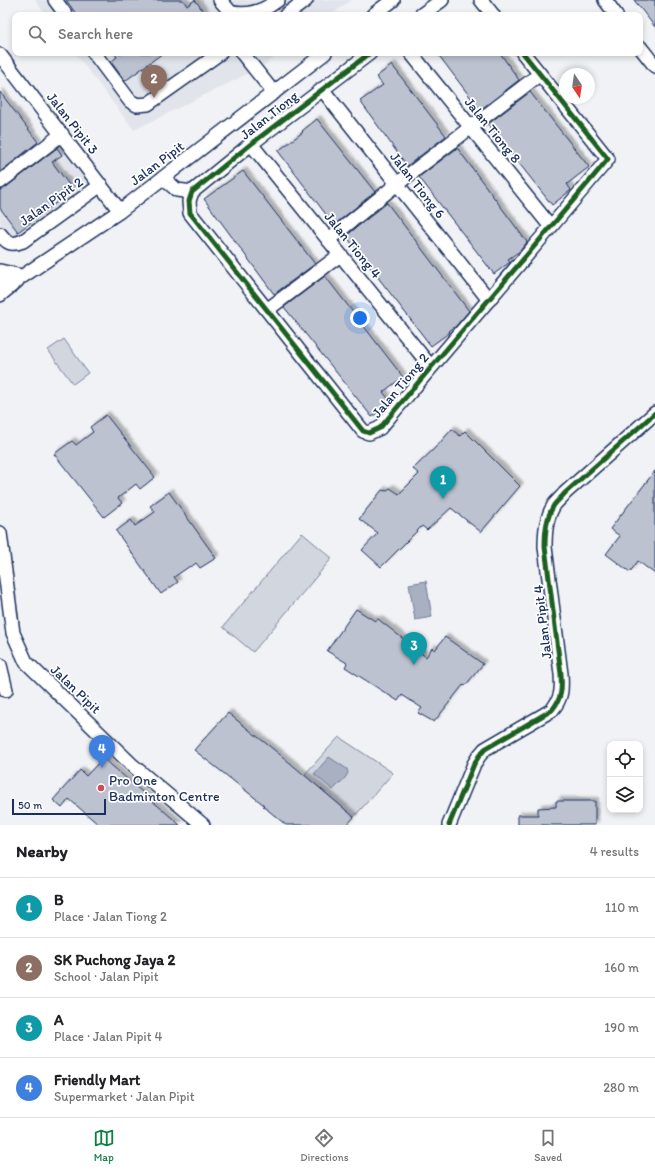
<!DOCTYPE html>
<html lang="en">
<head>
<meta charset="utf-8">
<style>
  :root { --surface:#fff; --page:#f6f6f6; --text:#202124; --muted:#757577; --line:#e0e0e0; --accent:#0b8043 }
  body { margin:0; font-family:Itim,sans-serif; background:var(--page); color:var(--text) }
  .controls { position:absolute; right:12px; bottom:12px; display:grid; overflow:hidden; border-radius:8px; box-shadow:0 2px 6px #0003 }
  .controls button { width:36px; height:36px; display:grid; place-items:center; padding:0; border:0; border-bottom:1px solid var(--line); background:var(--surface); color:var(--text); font:20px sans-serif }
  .compass { position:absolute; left:559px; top:68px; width:36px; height:36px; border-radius:50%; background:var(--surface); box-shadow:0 2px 6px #0003; rotate:167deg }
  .scale { position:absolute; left:12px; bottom:10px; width:94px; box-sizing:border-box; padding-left:4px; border:2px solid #1b2f5e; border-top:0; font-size:11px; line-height:14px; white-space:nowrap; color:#1b2f5e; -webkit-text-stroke:3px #fff; paint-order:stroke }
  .you { position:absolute; left:360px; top:318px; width:14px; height:14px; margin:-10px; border:3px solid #fff; border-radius:50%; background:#1a73e8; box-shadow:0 0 0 6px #1a73e833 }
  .badge { display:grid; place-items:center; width:26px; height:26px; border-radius:50%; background:var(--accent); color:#fff; font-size:13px; font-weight:700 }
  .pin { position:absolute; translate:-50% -33px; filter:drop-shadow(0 1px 2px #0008) }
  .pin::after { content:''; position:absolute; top:21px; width:14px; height:12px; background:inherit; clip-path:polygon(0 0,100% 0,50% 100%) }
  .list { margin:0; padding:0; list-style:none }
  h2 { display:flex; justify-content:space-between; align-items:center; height:52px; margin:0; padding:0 16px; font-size:17px }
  h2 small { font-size:13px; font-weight:400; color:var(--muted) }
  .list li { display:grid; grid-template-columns:26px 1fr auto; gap:12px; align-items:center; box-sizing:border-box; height:60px; padding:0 16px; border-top:1px solid var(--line) }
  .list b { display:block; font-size:15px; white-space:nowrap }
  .list p { margin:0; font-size:13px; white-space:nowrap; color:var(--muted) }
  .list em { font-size:13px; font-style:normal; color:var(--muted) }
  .icon { flex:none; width:22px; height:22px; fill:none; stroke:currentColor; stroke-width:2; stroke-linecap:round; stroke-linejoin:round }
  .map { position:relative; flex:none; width:655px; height:825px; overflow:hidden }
  .search { position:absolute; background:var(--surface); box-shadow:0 2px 6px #0003; left:12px; right:12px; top:12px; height:44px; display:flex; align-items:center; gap:10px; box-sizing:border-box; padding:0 14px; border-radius:8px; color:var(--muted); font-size:15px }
  .sheet { height:292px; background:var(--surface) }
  nav { display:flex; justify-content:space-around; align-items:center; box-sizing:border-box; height:56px; border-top:1px solid var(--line); background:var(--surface); font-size:11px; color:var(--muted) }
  nav a { display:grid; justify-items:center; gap:2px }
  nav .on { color:var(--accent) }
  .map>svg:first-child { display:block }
  .built { fill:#e1e4ea }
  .green { fill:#d2d6df; stroke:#76829e }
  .water { fill:#a8b0c2; stroke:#707c9a }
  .building { fill:#bcc2d0; stroke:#1b2f5e; filter:url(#shadow) }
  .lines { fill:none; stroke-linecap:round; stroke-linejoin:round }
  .minor-casing { stroke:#1b2f5e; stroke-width:16 }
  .minor { stroke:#fff; stroke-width:13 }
  .cycleway-casing { stroke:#fff; stroke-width:8 }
  .cycleway { stroke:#1b5e20; stroke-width:5 }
  .poi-dot { fill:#d1495b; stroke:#fff; stroke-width:1.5 }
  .labels { text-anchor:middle; stroke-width:3.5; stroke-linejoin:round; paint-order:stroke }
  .street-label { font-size:14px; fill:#1b2f5e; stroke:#fff }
  .poi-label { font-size:14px; fill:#1b2f5e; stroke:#fff; text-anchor:start }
</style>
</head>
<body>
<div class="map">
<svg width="655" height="825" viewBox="0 0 655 825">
  <defs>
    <filter id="shadow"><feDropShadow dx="3.5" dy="-3.5" stdDeviation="1" flood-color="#0004"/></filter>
  </defs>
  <rect width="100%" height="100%" fill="#f1f2f5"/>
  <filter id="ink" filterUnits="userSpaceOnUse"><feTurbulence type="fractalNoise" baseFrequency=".025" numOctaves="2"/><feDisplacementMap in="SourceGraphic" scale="8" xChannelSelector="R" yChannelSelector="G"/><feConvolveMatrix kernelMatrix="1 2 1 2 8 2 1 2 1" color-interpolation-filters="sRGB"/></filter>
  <g filter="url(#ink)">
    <path class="built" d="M35,0H351L331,15H46Z
      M75,53H280L263,66L134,130Z
      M61,139L93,184L20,237H8L0,226V185Z"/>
    <path class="green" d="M64,339L88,373L73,384L48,350Z
      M302,533L332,558L253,652L223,627Z
      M339,737L393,773L354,817L304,775Z"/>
    <path class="water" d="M426,581L432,617L415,620L409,584Z
      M329,757L347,769L348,773L345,778L333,790L314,774Z"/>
    <path class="building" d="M66,0H183L187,6L195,0L206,15H77Z
      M634,0H655V27Z
      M114,53H163L125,81L111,62L117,57Z
      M437,53H500L519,80L480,110Z
      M392,65L446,136L407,166L360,101L383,85L376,77Z
      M0,92L38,142L0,172Z
      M530,92L589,167L567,184L571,190L552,205L488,124Z
      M317,119L375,192L334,225L278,151L303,132L302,131Z
      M57,148L62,155L52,162L73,190L18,232L0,208V190L5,188Z
      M456,149H458L527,242L520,251L508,259L510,262L494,274L419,177Z
      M243,171L315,264L274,294L204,199Z
      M387,203L469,311L456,326L449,331L450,332L431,346L346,236Z
      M325,276L403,377L383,392L391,402L372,417L284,307Z
      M106,415L155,477L140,489L136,484L118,498L122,503L104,517L54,454L72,441L76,445L93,432L90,427Z
      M452,429L460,436L465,431L520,486L481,532L451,508L427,530L422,526L381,567L362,550L378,533L359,519L382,490L386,491L390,488L399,494L419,474L413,469L438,445Z
      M655,471V574L638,561L630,572L606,554L620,536L610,529Z
      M169,492L216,558L200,568L196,563L191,567L190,566L174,577L178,582L161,594L116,531L131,520L135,526L155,512L150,506Z
      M356,609L375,621L378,619L426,657L432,648L435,650L445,637L483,664L465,686L463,685L434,722L418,713L422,708L402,695L398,701L345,667L347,663L327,651Z
      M228,713L283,757L354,817L347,825H286L263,806L264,805L194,750Z
      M103,758L180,825H99L69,799L62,808L53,800L80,770L86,776Z
      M556,801H595V825H518V815H538V808L556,807Z"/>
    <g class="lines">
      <defs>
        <path id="minor" d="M55,0L66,15
          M220,0L233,15
          M481,0L493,15
          M605,0L616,15
          M229,12C248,17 264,11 278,0
          M286,15L306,0
          M373,15L393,0
          M421,15L442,0
          M640,47L655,66
          M94,53L130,101L137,105L148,104L220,53
          M242,53L274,93
          M370,53L251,144L192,192L189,201L190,213L363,431L369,433L380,428C455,338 533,249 608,159L523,53
          M411,53L551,227
          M0,55L120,211
          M322,89L489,300
          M251,144L431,367
          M163,178L177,190L192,192
          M0,182L62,134
          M0,234C7,243 11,246 23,241L101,185
          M328,240L397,184L540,74
          M0,271L21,276
          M0,283L23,276L120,211L325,53
          M0,295L17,281
          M267,310L340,255
          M0,533L13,633L26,662L131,764L203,825
          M0,665L6,690
          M449,825L474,764L479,756L485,749L552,710C562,698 562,689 561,674L545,547C545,532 546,518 554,505C557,501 562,497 565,493L655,413"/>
      </defs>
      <use href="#minor" class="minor-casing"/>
      <use href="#minor" class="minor"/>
      <defs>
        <path id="cycleway" d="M370,53L251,144L192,192L189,201L190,213L363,431L369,433L380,428C455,338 533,249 608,159L523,53
          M449,825L474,764L479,756L485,749L552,710C562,698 562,689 561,674L545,547C545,532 546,518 554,505C557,501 562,497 565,493L655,413"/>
      </defs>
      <use href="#cycleway" class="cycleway-casing"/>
      <use href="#cycleway" class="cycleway"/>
    </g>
  </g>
  <circle class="poi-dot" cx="101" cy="788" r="4"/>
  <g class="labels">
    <g class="street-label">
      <text transform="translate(269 115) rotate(-38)" y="5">Jalan Tiong</text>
      <text transform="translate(73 123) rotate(52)" y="5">Jalan Pipit 3</text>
      <text transform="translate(493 130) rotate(51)" y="5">Jalan Tiong 8</text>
      <text transform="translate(157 163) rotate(-37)" y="5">Jalan Pipit</text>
      <text transform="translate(418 185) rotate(52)" y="5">Jalan Tiong 6</text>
      <text transform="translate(51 201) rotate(-35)" y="5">Jalan Pipit 2</text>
      <text transform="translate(353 245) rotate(51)" y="5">Jalan Tiong 4</text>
      <text transform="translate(400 385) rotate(-50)" y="5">Jalan Tiong 2</text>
      <text transform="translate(542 622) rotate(-97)" y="5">Jalan Pipit 4</text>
      <text transform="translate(76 689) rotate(44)" y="5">Jalan Pipit</text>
    </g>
    <g class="poi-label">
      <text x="109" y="785">Pro One<tspan x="109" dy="16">Badminton Centre</tspan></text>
    </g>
  </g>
</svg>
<div class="controls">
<button><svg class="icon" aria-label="locate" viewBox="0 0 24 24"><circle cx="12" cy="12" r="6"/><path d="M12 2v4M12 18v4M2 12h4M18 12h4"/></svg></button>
<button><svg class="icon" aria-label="layers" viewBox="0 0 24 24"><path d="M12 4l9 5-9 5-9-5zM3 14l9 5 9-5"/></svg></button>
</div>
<svg class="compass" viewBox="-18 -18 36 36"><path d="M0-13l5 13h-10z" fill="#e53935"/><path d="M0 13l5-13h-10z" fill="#757577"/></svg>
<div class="scale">50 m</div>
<div class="you"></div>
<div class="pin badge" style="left:443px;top:499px;background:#0f9aa8">1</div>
<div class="pin badge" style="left:154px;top:98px;background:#8d6e63">2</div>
<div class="pin badge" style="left:414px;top:665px;background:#0f9aa8">3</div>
<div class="pin badge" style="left:102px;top:768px;background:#3f7fe0">4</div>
<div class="search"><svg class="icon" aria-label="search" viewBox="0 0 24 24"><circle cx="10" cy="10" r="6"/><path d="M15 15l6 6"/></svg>Search here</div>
</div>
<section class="sheet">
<h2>Nearby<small>4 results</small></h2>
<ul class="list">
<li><span class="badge" style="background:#0f9aa8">1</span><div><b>B</b><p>Place · Jalan Tiong 2</p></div><em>110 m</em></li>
<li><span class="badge" style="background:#8d6e63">2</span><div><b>SK Puchong Jaya 2</b><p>School · Jalan Pipit</p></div><em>160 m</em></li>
<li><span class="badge" style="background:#0f9aa8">3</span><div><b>A</b><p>Place · Jalan Pipit 4</p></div><em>190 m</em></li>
<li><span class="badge" style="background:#3f7fe0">4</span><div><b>Friendly Mart</b><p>Supermarket · Jalan Pipit</p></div><em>280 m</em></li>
</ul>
</section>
<nav>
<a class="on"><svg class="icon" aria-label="map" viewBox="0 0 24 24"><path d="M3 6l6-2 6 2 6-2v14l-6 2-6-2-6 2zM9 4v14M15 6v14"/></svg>Map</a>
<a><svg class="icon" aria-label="directions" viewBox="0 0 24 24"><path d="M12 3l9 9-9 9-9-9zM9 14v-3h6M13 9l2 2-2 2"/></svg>Directions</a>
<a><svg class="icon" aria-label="saved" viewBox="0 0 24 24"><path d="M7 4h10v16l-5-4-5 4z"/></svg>Saved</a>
</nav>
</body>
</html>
